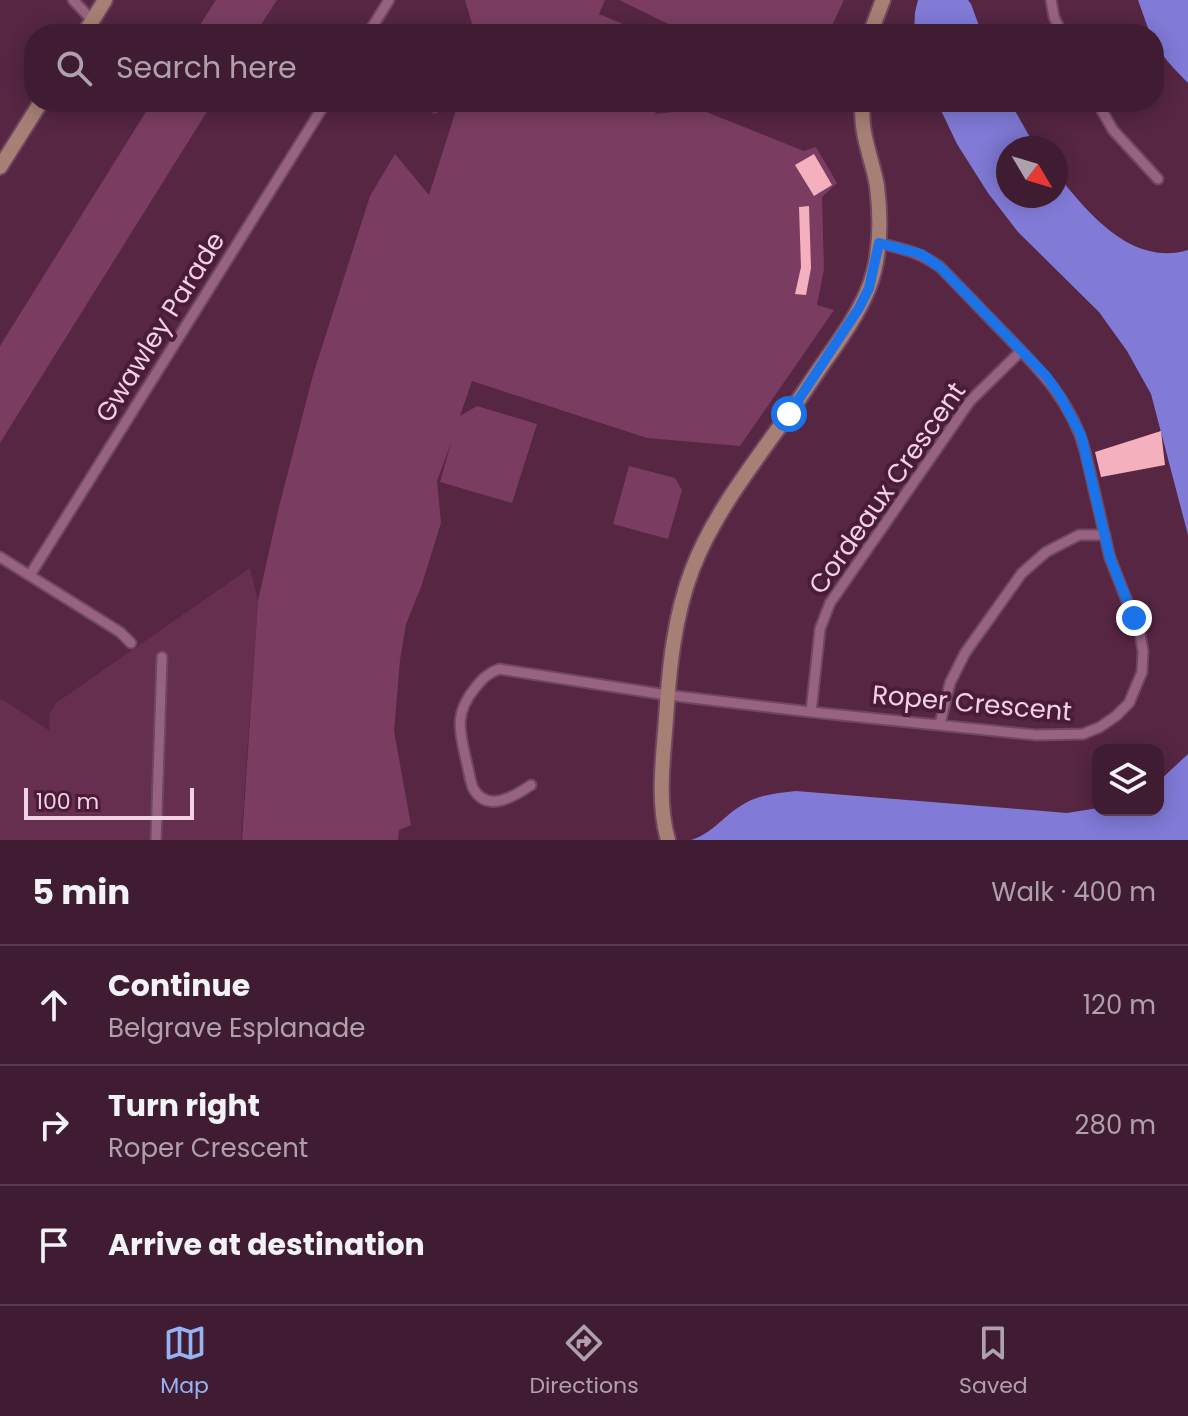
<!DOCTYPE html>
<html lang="en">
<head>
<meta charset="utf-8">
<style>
  :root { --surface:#401c32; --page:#4b293e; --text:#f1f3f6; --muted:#aea1ac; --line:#593a4d; --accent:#95b2f1 }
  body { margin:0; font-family:Poppins,sans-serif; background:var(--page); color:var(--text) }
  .controls { position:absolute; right:24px; bottom:24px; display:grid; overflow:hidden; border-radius:16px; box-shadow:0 4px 20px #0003 }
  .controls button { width:72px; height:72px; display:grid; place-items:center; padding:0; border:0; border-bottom:2px solid var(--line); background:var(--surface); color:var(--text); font:40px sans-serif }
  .compass { position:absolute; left:996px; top:136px; width:72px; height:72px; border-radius:50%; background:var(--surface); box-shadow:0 4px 20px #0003; rotate:128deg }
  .scale { position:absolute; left:24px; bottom:20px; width:170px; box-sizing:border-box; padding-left:8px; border:4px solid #f1d2e2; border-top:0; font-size:22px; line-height:28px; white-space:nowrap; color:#f1d2e2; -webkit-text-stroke:6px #4a1c38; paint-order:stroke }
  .stop { position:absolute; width:24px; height:24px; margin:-18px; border:6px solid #1a73e8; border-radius:50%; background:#fff }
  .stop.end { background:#1a73e8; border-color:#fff; box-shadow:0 2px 8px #0008 }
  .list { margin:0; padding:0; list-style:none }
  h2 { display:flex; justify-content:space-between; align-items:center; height:104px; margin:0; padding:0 32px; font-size:34px }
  h2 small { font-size:26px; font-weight:400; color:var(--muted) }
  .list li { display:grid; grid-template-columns:52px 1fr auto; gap:24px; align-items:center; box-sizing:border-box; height:120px; padding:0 32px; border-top:2px solid var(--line) }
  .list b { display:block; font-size:30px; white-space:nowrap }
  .list p { margin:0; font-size:26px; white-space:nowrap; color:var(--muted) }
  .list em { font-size:26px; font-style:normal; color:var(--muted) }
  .icon { flex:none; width:44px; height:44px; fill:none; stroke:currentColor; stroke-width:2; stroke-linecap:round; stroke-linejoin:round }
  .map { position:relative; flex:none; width:1188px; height:840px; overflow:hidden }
  .search { position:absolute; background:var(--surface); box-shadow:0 4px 20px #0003; left:24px; right:24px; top:24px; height:88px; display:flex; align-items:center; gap:20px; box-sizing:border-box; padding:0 28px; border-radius:32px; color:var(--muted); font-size:30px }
  .sheet { height:464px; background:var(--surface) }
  nav { display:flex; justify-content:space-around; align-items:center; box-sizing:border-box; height:112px; border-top:2px solid var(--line); background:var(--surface); font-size:22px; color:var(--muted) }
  nav a { display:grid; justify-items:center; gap:4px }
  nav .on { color:var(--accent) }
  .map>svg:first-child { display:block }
  .built { fill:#662f50 }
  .green { fill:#7a3d61 }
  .water { fill:#817ad7 }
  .building { fill:#f5b0be }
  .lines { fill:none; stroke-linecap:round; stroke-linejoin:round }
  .street-casing { stroke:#704760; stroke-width:13 }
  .secondary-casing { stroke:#704760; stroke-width:18 }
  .street { stroke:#986381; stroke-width:9 }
  .secondary { stroke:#a67f75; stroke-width:14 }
  .route { stroke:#1a73e8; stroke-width:10 }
  .labels { text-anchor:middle; stroke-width:8; stroke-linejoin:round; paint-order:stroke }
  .street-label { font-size:26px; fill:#f1d2e2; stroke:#4a1c38 }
</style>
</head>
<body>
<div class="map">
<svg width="1188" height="840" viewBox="0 0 1188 840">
  <rect width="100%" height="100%" fill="#562643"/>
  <path class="built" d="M250,568L258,601L241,840H0V698L50,731L49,715L56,703Z"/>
  <path class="green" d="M216,0H277L255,34H194Z
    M465,0H605L599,14L647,34H475Z
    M619,0H844L828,34H689Z
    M152,102H213L0,443V346Z
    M438,102H660L655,114L699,109L804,151L816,147L837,183L822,197L824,269L817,305L834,310L740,446L647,438L472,381L460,416L477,406L537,424L512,503L440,482L452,440L437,481L441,523L421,587L406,624L400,660L394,731L411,825L399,830L398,840H242L258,601L279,507L313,375L370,196L395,154L429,195L457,107L432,114Z
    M629,466L675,478L682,490L668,539L613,524Z"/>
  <path class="water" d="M918,0H968L971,4L982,34H914L915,12Z
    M1138,0H1188V83C1176,70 1156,53 1154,34H1151L1149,31Z
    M937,102H1010L1036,148H1008V196H1056V173C1087,212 1131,267 1188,250V535L1151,394L1127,351L1099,312L1018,232L988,193L957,144Z
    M1188,754V840H691C711,834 722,818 739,807C756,795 776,793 796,791L1067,813L1098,808V810H1158V782Z"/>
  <path class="building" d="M814,154L832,185L814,196L795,165Z
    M809,206L811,268L806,295L795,294L801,267L799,207Z
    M1161,431L1165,465L1101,477L1095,452Z"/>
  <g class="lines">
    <defs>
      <path id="street" d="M73,0L92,20
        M1051,0L1054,17L1062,34
        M368,34L389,0
        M1097,102L1113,130L1158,179
        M0,557L120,632L131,643
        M30,575L326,102
        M811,712L820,629L830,603L970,401L1021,351
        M940,724L950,683L965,653L1022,573L1046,552L1079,535H1105
        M531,785C515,796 487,814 473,788C470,781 469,771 467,764C460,732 453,715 475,688C482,679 488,673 499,669L667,695L811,712L1036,735L1083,734L1100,727L1116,716L1129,703L1142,672L1143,651L1140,634L1110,558L1085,451C1072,402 1039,369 1005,334C983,312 962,289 940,267C919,252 904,249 879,243
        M156,840L162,657"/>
      <path id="secondary" d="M84,34L105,0
        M870,34L883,0
        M0,167L41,102
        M668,840C657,802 663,759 666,719C669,670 674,617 692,570C717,504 769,445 808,386C828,355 856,321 869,287C881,256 881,219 877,186C874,168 867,150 864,132C862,122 862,112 862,102"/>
    </defs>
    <use href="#street" class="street-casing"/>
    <use href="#secondary" class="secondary-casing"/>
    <use href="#street" class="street"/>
    <use href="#secondary" class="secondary"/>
  </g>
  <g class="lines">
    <path class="route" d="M789,414L859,308L869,288L879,243L921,254L940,267L1047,377L1060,396L1081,435L1110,558L1134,618"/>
  </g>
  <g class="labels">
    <g class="street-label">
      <text transform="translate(160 327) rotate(-58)" y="9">Gwawley Parade</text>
      <text transform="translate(887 488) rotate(-55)" y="9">Cordeaux Crescent</text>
      <text transform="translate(972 703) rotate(5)" y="9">Roper Crescent</text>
    </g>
  </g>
</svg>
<div class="controls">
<button><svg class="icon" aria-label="layers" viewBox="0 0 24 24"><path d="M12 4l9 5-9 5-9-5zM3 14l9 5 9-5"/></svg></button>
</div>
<svg class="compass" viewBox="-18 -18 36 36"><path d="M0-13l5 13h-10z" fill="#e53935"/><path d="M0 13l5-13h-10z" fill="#aea1ac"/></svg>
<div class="scale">100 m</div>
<div class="stop" style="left:789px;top:414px"></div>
<div class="stop end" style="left:1134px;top:618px"></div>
<div class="search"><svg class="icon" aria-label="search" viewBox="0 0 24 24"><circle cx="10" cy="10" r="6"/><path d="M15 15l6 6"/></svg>Search here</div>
</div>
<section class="sheet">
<h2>5 min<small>Walk · 400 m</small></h2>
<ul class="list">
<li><svg class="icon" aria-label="ahead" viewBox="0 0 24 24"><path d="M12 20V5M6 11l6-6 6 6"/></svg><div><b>Continue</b><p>Belgrave Esplanade</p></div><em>120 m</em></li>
<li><svg class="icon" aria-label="right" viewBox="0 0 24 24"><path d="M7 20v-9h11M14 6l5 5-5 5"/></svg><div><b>Turn right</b><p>Roper Crescent</p></div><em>280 m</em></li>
<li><svg class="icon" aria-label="arrive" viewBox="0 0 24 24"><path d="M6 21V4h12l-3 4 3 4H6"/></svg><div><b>Arrive at destination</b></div></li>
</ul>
</section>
<nav>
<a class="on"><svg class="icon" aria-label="map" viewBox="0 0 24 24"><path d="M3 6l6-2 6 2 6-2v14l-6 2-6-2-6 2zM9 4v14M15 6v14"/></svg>Map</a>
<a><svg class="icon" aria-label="directions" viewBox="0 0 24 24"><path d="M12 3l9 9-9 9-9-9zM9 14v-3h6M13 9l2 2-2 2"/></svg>Directions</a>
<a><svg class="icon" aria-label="saved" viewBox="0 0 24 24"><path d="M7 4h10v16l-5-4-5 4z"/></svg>Saved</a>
</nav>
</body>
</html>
